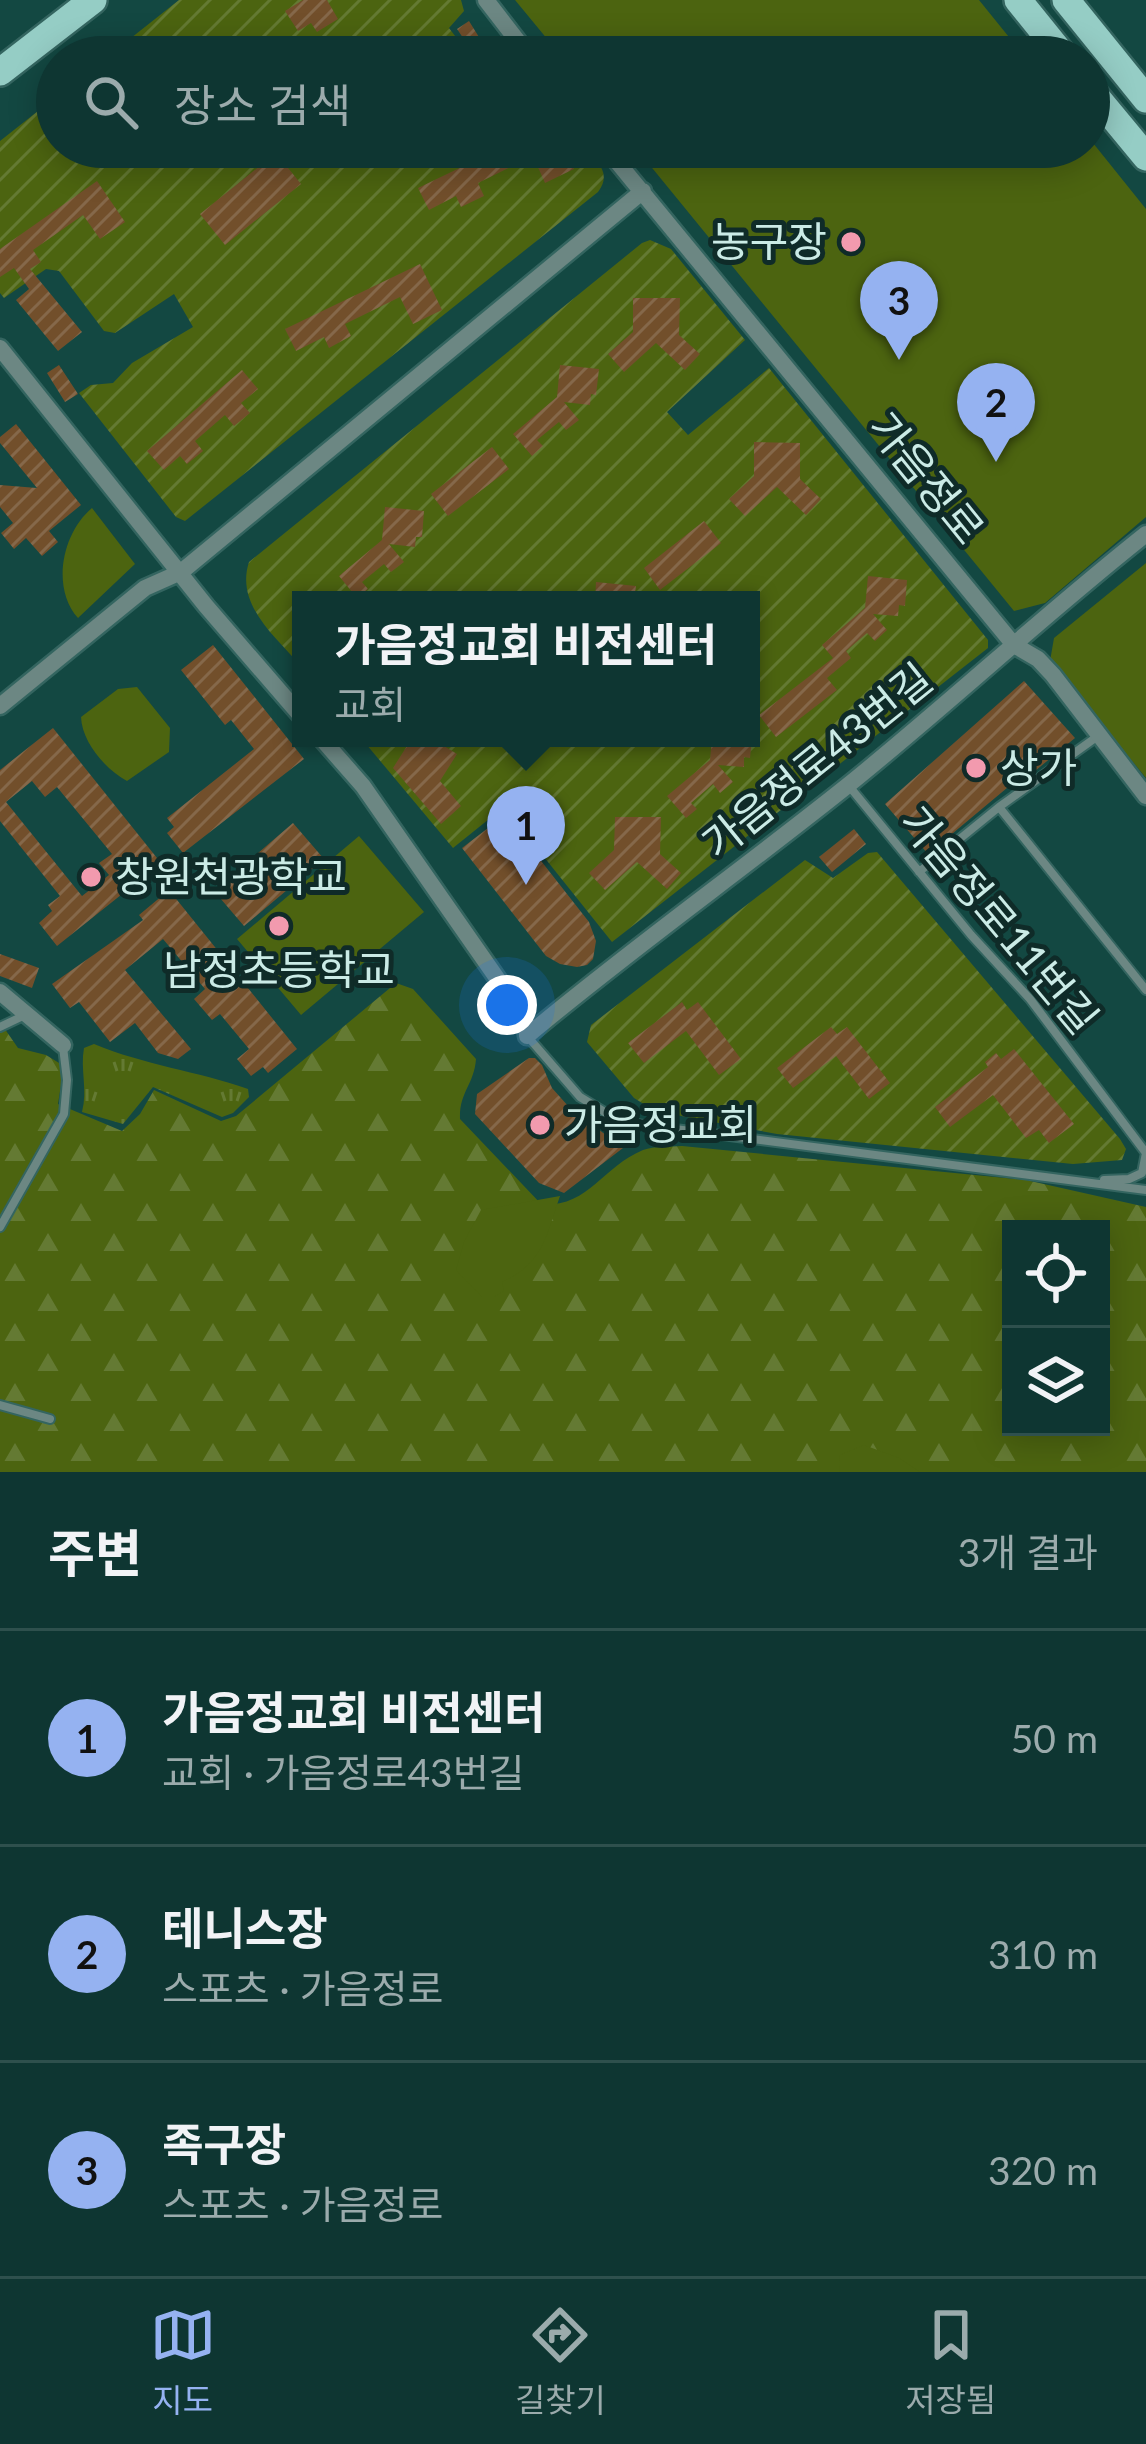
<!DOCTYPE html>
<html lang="ko">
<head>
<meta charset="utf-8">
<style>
  :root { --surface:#0e3632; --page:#173e3a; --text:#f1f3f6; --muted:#9babac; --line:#2e504d; --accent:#95b2f1 }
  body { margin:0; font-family:Lato,"Noto Sans KR",sans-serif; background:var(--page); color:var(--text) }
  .controls { position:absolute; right:36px; bottom:36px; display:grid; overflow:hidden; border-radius:0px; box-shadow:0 6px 30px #0003 }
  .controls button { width:108px; height:108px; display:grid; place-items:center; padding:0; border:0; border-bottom:3px solid var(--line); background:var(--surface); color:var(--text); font:60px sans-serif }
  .you { position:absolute; left:507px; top:1005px; width:42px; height:42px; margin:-30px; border:9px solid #fff; border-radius:50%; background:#1a73e8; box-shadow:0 0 0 18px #1a73e833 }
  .badge { display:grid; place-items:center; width:78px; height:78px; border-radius:50%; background:var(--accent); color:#111; font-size:39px; font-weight:700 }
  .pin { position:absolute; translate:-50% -99px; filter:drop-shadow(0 3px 6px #0008) }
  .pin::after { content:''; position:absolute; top:63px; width:42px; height:36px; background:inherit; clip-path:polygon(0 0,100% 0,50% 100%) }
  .popup { position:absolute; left:292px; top:591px; width:468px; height:156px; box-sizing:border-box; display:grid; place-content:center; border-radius:0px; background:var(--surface); filter:drop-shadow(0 3px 9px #0005); font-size:39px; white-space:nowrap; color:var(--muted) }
  .popup b { font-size:45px; color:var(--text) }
  .popup::after { content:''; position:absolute; left:50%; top:100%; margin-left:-24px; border:24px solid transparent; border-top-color:var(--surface) }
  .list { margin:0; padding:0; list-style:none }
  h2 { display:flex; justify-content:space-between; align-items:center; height:156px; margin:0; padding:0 48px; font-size:51px }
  h2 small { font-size:39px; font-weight:400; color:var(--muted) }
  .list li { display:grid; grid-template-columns:78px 1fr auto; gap:36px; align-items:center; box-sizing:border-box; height:216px; padding:0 48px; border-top:3px solid var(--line) }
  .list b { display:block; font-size:45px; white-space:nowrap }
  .list p { margin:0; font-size:39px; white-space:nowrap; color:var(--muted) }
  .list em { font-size:39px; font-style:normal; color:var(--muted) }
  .icon { flex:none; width:66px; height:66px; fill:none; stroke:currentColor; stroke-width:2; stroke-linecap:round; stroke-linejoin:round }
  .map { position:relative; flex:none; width:1146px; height:1472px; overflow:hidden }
  .search { position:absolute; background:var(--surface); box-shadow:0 6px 30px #0003; left:36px; right:36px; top:36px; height:132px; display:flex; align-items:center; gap:30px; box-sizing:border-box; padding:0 42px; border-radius:66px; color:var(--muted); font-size:45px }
  .sheet { height:804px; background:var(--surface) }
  nav { display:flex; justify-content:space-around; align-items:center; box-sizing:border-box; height:168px; border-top:3px solid var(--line); background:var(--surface); font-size:33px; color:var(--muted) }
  nav a { display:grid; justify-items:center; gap:6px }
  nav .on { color:var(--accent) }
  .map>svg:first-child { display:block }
  .grass { fill:url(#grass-tufts) }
  .forest { fill:url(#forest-firs); fill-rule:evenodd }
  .park { fill:#4c6410 }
  .garden { fill:url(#garden-furrows) }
  .building { fill:url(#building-hatch); fill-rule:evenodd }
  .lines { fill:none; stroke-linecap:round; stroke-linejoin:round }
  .service-casing { stroke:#346560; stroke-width:12 }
  .minor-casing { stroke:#346560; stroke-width:21 }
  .primary-casing { stroke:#346560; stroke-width:32 }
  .service { stroke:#6c8783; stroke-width:8 }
  .minor { stroke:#6c8783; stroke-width:16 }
  .primary { stroke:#95cdc5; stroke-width:27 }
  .poi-dot { fill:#f29aae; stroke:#0f2b28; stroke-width:4.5 }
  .labels { text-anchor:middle; stroke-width:10; stroke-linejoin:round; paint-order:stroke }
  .poi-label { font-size:42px; fill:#cbebe6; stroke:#0f2b28; text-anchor:start }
  .street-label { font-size:42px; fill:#cbebe6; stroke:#0f2b28 }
</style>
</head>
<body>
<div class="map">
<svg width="1146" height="1472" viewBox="0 0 1146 1472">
  <defs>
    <pattern id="grass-tufts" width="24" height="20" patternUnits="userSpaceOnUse" patternTransform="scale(3)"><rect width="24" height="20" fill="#4c6410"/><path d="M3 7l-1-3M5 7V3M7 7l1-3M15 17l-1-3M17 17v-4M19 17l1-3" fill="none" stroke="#647a33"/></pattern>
    <pattern id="forest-firs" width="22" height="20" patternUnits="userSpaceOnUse" patternTransform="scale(3)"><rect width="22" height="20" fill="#4c6410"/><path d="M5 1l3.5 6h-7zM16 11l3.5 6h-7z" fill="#647a33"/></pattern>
    <pattern id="garden-furrows" width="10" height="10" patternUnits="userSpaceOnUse" patternTransform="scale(3)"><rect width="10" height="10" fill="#4c6410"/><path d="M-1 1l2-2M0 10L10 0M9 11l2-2" fill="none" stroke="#647a33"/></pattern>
    <pattern id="building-hatch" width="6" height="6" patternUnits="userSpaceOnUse" patternTransform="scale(3)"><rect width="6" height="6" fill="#724f2b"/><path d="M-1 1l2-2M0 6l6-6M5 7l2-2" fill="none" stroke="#85684a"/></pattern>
  </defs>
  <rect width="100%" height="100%" fill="#134842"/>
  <path class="grass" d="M94,1044C144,1065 197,1071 248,1089L249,1097L233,1113L222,1117L153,1087L123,1124L82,1112C88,1090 80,1069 84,1048Z"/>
  <path class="forest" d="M396,983L413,989L476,1059C474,1085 459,1092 460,1119L542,1205C590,1206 602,1167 643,1150C655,1146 669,1147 682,1146L1026,1180L1146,1207V1472H0V1022L18,1048L46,1055L64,1066L58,1104L122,1131L140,1114L154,1090L221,1121L236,1116ZM1011,1229H1101V1427H1011Z"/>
  <path class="park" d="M515,0H979L1025,57H562Z
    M1089,138L1146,209V517L1045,603L1014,611L635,147H1089Z
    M92,508L135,564L78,618C51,588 62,533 92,508Z
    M1146,563V778L1050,661L1054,638Z
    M137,687L170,728L169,752L127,781C105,769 82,742 81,717L118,689Z
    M359,836L424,912L301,1015L237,939Z
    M560,1196C546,1236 543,1264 502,1282L504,1291L494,1297H482L456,1270L464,1242L481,1210Z
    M864,1445L899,1458L920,1472H839L840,1455Z"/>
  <path class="garden" d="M179,0H461L464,11L449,28L471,57H107Z
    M57,96V147H585C598,163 612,173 598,192L185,521L176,517L79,393L91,385L113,383L132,363L193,327L174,294L115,333L104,331L59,271L46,269L4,298L0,293V141Z
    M650,240L671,249L745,340L667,412L688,435L769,368L988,640V648L612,942L504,807L453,848L361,738H751V600H301V666C276,637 235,605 249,562L642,243Z
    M877,852L1120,1139L1126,1149L1122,1160L1073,1164L777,1134L655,1111L634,1098L587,1042L591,1025L805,860L833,878L868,853Z"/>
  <path class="building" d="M303,0H327L338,19L317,32L311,23L298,31L285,11Z
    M469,21L487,50L476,57L457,29Z
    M503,147H564L574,169L545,183L533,156L478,183L484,196L461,207L456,196L429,210L418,188Z
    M276,153L301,184L225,245L200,214Z
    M97,181L125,222L100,239L83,215L33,250L41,262L30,269L82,332L58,351L16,300L29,289L14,268L0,277V249Z
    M420,264L442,310L413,324L400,297L345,324L351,336L329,348L324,337L296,351L285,329Z
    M633,298H680L679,335L700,354L685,370L656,343L624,372L608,354L633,332Z
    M59,365L78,394L65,402L47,373Z
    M560,365L599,369L596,395L591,394L590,405L564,402L579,420L566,430L559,422L537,440L543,446L532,456L513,434L557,397Z
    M242,370L258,389L241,403L250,413L234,426L225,415L195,441L203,451L187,464L180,456L164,470L147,451Z
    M16,424L81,505L49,531L58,542L42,556L26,538L14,549L1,533L13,523L0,507V485L37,488L0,443V437Z
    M754,442L800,443V479L821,499L806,515L777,487L745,516L729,499L754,476Z
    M492,447L509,469L448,516L431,494Z
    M385,507L424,511L422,537H416L415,547L389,544L404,562L391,572L384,564L362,582L368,589L357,598L339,576L382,540Z
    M704,521L721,543L660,590L644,568Z
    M868,576L907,580L905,606L899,605L898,616L873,614L887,630L875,641L867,633L846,651L851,658L827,678L837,690L776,737L759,715L833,658L822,645L865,608Z
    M596,582L636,586L634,600H595Z
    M213,645L304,759L183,853L167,833L174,827L167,818L254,749L231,720L225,725L181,670Z
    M1024,681L1075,738L1035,771L1032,767L928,854L885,804Z
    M53,728L161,863L57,946L39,923L52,911L48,905L60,896L0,821V770ZM32,781L45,797L57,787L112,854L99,863L109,875L82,896L6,802Z
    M412,738H431L457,754L440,781L461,806L441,824L393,768Z
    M712,738H752L750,758L744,757V767L718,765L733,782L720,793L713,784L691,803L697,809L686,818L667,796L710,760Z
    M505,815L589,922L596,941L593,959L587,965L577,967L560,964L546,956L462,848Z
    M615,817H661L660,854L681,873L667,889L637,862L605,890L589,873L614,850Z
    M293,823L324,859L244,926L214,891Z
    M854,829L866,844L832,872L819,857Z
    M169,890L297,1049L268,1073L263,1067L251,1076L237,1059L249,1049L220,1014L212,1020L194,999L205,989L163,939L125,970L191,1049L178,1059L158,1053L135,1023L110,1042L79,1002L70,1008L52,984L143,920L139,915Z
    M0,954L39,968L32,988L0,976Z
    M682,1002L687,1010L698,1002L741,1059L719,1075L686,1031L644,1063L628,1043Z
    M831,1027L837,1034L847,1027L890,1083L869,1099L836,1056L793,1088L777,1068Z
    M1014,1049L1074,1124L1049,1143L1039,1130L1026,1138L993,1095L950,1127L935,1107L988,1067L985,1062L996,1053L1001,1059Z
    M529,1058H535L542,1065L552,1088L569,1107L623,1148L564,1193L539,1183L475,1114L477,1094Z"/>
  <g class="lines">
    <defs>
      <path id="service" d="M849,786L971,935L1030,999L1146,1153
        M999,807L1146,990
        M919,872L999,807L1098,736
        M0,1027L23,1016
        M528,1037L580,1097L621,1122L1146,1190
        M1104,1180L1129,1179L1142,1173L1146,1153
        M0,1227L64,1114L67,1080L63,1047
        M0,1405L50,1419"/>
      <path id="minor" d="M486,0L530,57
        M605,147L1014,645L1038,659L1053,675L1146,796
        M0,348L206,606L301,716
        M0,706L145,588L181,572L643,191
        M321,738L363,786L508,994L526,1023L527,1036C632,948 745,868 852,782C952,701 1045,614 1146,534
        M0,992L63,1045"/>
      <path id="primary" d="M1018,0L1064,57
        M1066,0L1146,99
        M0,72L93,0
        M1089,88L1146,157"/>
    </defs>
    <use href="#service" class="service-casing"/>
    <use href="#minor" class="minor-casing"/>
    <use href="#primary" class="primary-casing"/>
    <use href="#service" class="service"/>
    <use href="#minor" class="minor"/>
    <use href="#primary" class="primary"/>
  </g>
  <g class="poi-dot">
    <circle cx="851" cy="242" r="12"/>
    <circle cx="976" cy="768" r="12"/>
    <circle cx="91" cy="877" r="12"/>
    <circle cx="279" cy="926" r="12"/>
    <circle cx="540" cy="1125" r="12"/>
  </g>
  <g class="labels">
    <g class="poi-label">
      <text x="827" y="257" text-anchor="end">농구장</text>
      <text x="1000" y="783">상가</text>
      <text x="115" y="892">창원천광학교</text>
      <text x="279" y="985" text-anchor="middle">남정초등학교</text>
      <text x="564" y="1140">가음정교회</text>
    </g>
    <g class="street-label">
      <text transform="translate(926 478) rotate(51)" y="15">가음정로</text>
      <text transform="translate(817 761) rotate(-39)" y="15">가음정로43번길</text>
      <text transform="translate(999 920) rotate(50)" y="15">가음정로11번길</text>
    </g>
  </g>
</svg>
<div class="controls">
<button><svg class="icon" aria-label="locate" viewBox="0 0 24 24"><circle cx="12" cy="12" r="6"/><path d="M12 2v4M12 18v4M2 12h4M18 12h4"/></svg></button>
<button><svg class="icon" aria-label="layers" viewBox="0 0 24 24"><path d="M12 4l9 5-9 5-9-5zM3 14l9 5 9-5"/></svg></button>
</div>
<div class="you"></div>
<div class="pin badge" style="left:526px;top:885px">1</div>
<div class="popup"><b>가음정교회 비전센터</b>교회</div>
<div class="pin badge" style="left:996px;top:462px">2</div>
<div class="pin badge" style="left:899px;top:360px">3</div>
<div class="search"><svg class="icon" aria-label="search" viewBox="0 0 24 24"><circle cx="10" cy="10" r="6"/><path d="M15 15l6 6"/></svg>장소 검색</div>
</div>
<section class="sheet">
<h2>주변<small>3개 결과</small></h2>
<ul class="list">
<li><span class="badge">1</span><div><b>가음정교회 비전센터</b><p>교회 · 가음정로43번길</p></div><em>50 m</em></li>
<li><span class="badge">2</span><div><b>테니스장</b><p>스포츠 · 가음정로</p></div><em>310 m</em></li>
<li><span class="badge">3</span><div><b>족구장</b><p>스포츠 · 가음정로</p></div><em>320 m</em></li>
</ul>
</section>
<nav>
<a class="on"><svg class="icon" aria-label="map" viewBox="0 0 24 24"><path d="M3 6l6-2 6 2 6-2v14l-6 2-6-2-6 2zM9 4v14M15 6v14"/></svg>지도</a>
<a><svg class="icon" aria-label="directions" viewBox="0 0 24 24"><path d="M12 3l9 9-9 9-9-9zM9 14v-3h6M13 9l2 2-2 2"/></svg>길찾기</a>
<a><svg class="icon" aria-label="saved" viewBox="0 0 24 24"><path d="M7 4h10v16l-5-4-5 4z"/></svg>저장됨</a>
</nav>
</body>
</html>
